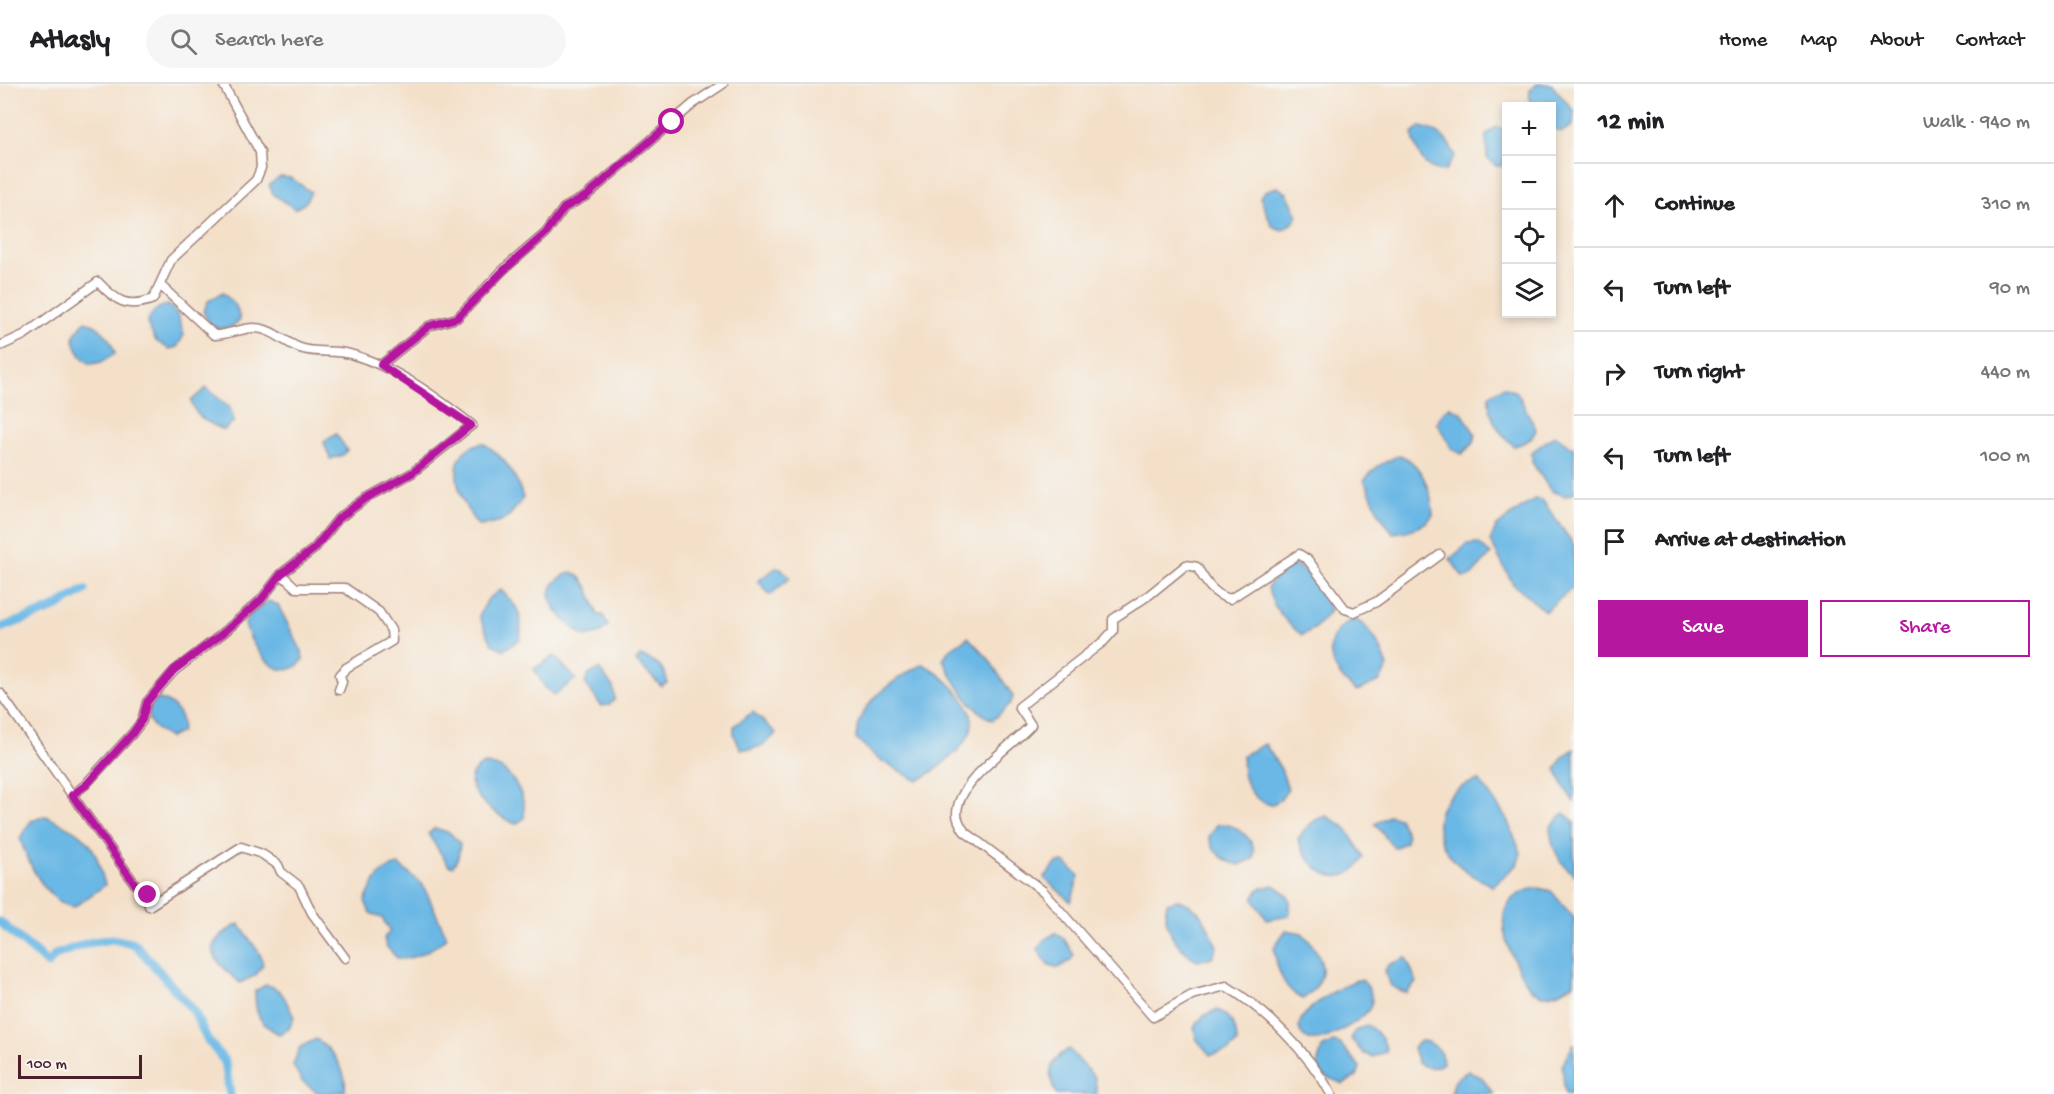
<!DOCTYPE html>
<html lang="en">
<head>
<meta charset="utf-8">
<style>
  :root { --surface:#fff; --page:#f6f6f6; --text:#202124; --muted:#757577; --line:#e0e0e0; --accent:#b5179e }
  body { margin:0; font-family:"Gochi Hand",sans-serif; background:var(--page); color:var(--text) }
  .controls { position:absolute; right:18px; top:18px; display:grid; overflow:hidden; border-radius:0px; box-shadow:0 3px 9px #0003 }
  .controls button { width:54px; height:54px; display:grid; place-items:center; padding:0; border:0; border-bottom:2px solid var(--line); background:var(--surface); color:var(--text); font:30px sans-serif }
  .scale { position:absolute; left:18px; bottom:15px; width:124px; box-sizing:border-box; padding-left:6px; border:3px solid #4a1f2b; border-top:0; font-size:16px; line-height:21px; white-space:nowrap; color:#4a1f2b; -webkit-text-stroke:4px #f6f6f2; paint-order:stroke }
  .stop { position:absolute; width:18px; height:18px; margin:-14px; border:4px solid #b5179e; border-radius:50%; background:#fff }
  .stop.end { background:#b5179e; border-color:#fff; box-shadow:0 2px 6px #0008 }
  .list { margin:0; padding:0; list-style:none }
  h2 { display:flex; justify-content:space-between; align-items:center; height:78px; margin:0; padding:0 24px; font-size:26px }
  h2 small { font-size:20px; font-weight:400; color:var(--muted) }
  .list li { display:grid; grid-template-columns:39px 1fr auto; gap:18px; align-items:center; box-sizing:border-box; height:84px; padding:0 24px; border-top:2px solid var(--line) }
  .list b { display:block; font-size:22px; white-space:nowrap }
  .list em { font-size:20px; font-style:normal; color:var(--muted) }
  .actions { display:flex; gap:12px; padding:18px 24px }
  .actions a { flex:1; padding:14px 0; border:2px solid var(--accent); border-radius:0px; text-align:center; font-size:21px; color:var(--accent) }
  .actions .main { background:var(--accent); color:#fff }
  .icon { flex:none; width:33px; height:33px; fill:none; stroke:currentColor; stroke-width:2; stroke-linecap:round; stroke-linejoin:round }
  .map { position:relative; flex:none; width:1574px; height:1010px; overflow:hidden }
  header { display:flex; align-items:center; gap:36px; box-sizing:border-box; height:84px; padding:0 30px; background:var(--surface); border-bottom:2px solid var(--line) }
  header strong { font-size:28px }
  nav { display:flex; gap:33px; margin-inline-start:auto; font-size:21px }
  .search { width:420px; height:54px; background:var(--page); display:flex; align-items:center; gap:15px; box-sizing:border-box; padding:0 21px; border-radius:33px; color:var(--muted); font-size:22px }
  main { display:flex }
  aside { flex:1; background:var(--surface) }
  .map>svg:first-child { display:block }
  .water { fill:#6bb8e5; stroke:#5a6c88; stroke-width:1.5 }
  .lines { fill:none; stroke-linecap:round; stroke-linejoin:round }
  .canal { stroke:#6bb8e5; stroke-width:9 }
  .minor-casing { stroke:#9f807a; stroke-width:11 }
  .minor { stroke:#fff; stroke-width:8 }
  .route { stroke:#b5179e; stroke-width:8 }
</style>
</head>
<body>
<header>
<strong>Atlasly</strong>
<div class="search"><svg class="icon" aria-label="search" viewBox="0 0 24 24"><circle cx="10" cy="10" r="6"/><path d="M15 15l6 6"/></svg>Search here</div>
<nav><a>Home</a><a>Map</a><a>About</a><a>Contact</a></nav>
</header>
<main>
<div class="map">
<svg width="1574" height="1010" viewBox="0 0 1574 1010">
  <rect width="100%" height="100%" fill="#f6f6f2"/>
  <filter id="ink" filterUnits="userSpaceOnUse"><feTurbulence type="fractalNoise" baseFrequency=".0167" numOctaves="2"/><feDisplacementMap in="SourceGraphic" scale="12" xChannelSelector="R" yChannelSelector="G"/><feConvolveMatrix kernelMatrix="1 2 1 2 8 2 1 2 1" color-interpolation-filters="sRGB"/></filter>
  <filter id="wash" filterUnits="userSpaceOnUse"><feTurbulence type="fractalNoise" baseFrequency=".008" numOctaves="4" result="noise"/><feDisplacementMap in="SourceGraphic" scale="24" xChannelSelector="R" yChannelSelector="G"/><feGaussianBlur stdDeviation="1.35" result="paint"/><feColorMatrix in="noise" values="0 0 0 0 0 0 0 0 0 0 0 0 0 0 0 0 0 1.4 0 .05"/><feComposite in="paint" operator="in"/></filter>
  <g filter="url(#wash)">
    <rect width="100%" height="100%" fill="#f4e0c9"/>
    <path class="water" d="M1537,0H1551L1574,27L1573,41L1562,48L1552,45V22H1534L1529,16L1530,6Z
      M1420,43C1437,46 1448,54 1455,72L1445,87C1422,87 1418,69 1412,50Z
      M1496,43L1506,45L1504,82H1496L1487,74L1486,51Z
      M280,93L291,94L311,108L305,119L295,125L273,110L269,101Z
      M1277,103L1287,109L1298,132L1292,140L1282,146L1272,142L1260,113L1265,107Z
      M223,209L236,222L240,235C233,246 222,246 211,242L203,228L208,217Z
      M169,221L178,231L184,251L177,263L169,265L156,257L147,240C150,229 158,222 169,221Z
      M85,237C100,241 112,255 115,270L102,278L91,280C80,274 74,263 74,251Z
      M1503,303L1517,308L1536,345C1533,356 1524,359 1514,362C1498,348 1488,333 1489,312Z
      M206,304L230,324L234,337L224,346C209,339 195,334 191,317Z
      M1450,323L1462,329L1475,350L1473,359L1462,370L1452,365L1437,339L1441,330Z
      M336,350L347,366L343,371L330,375L324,358Z
      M1555,351L1574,365V409L1566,412L1551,407L1532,378V368Z
      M483,359C505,373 516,390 523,414C508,436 504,439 478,441C459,419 440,366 483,359Z
      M1399,371C1422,379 1432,407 1433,431C1423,444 1409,447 1393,449L1380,431L1364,396L1378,382Z
      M1534,415L1542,416L1574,461V503L1545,527L1513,500L1490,457L1497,442Z
      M1478,459L1491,470L1471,492L1463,493L1450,475L1468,460Z
      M1294,480C1315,490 1323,505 1330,527L1314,545L1302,551C1287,540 1270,521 1268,503L1276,492Z
      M776,484H781L790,494L770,511L758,497Z
      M572,488C590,496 591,515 598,531H603L608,541L601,549L585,553C562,537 527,505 572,488Z
      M501,506C519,524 523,529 520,555L504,566L492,560L479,532L488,515Z
      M268,517L278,521L302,568L303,576C279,605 251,563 245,540L248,532Z
      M1354,535C1372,543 1382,565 1388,583L1379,598L1357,607C1328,588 1317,552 1354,535Z
      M968,553L988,574L1013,612L1011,619L993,636C972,628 952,595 943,575L949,566Z
      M554,572L576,595L554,611L546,605L534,585Z
      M640,572C653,576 667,583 667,599L661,602L636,577Z
      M923,580C940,589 971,615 972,638C973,660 934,688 917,697L877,674L856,654C857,648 857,640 860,635C871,611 900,592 923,580Z
      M599,585L613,603L615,615L609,621L601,622L585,599L588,591Z
      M160,615C175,620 185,632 181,648L169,654C152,644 142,635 153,616Z
      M753,628L776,649C767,660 756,667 741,665L734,651V642Z
      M1265,660L1281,685L1288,705L1281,715L1271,721C1248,715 1240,693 1243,671Z
      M1574,665V718L1564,703L1556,685L1563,673Z
      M484,680C510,681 527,710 524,734L516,740C496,733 448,697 484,680Z
      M1479,696L1506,733L1521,769L1517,781L1492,802C1479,795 1463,787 1453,775C1424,743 1439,706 1479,696Z
      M1564,729L1574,737V791C1558,778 1551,763 1550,743Z
      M1390,731L1399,734L1407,751L1406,758L1394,764L1375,740Z
      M46,732C89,754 92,752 105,801L74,823C47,820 27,777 20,754L31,737Z
      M1326,732L1345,743L1364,773C1343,811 1309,787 1298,755C1305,744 1313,735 1326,732Z
      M1222,740C1238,741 1259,758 1253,775L1239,781C1223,777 1213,769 1209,753L1217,741Z
      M435,744L450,749L460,760L458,774L453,782H449L428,750Z
      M1064,778L1079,792L1071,818L1044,794L1057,779Z
      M399,781L423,801L447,853C434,865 416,875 398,875L386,862L384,854L390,847L382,834L370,829L365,817C373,800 379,784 399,781Z
      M1273,801C1288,808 1293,816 1289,832L1267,836L1253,815L1259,805Z
      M1538,804L1551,807L1574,834V900C1565,905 1550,914 1539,910C1529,906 1523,893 1518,884C1502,854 1489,811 1538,804Z
      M1178,816C1200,820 1210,845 1217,863L1212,873L1198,877C1178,865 1161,844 1167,819Z
      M239,840L260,870L263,881L256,891L240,899C212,874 198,861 239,840Z
      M1286,846L1302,849C1325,873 1332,894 1303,915C1283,906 1276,882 1274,863Z
      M1056,849L1064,855L1074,871L1070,877L1058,884L1047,880L1038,865L1045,855Z
      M1406,874L1417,898L1406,909L1391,902L1385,887L1388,881Z
      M1357,896H1362C1369,903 1374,911 1371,921C1366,935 1327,957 1313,956C1308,955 1304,953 1301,949C1289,930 1342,902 1357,896Z
      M266,901C285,905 285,917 294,933L289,945L279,950C258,939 255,930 255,907Z
      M1216,926C1231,929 1237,945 1237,959L1228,967L1210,971L1197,956L1194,944L1203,932Z
      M1367,941C1376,947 1385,954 1386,967L1373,973L1363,969L1351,955L1355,947Z
      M316,955C332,965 348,987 345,1007L319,1010L302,997L293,981L300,963Z
      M1420,957C1432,956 1442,967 1443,979C1435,985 1427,985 1418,979L1413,964Z
      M1333,958L1340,960L1360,983L1357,992L1343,1000L1322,991L1317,981L1322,964Z
      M1574,959V1010H1565L1562,982Z
      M1069,965L1095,994L1097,1010H1056C1046,989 1049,977 1069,965Z
      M1468,987L1481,993L1494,1010H1451L1455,996Z"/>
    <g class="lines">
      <path class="canal" d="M0,544L52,525L85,506
        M0,838L48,880L55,871L88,859L112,855L135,860L194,927L207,955L225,978L230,1010"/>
    </g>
  </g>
  <g filter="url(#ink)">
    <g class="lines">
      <defs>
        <path id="minor" d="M160,201L214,251C227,251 246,243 254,244C272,244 285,259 300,264C316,270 334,265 350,270C394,282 436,313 472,341L412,389L365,415L338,435L314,465L281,490
          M0,262L24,251L98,198C116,217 127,225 153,215L171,176L256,96L261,84L260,68L223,0
          M381,281L429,242L457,234L504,185L546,149L564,124L586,112L693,20L723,0
          M0,609L135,800L148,811L149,822L241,763L262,770L278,781L281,788L299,802L312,829L345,874
          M72,711L85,701L132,650L142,637L147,618L174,587L222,550L261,516L281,490L296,504H345L379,528L391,546L392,557L346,584L340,591L342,598L339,606
          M1331,1010C1309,969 1266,926 1226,902L1192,911L1153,933L1043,807L964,747C961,742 957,736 957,730C957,697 1010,664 1031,641L1019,623L1104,557L1113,547V535L1149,511L1186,481L1197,483C1205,497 1213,511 1230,515L1299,470L1308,476L1345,525L1354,528L1376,518L1440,471"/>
      </defs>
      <use href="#minor" class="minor-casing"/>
      <use href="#minor" class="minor"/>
    </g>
  </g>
  <g class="lines" filter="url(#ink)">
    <path class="route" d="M148,811L135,800L72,711L86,701L132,650L142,636L147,618L174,586L222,550L261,516L281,490L314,465L338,435L365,415L412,389L471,341L381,281L383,279L429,242L457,234L504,186L546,149L564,124L586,112L672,38"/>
  </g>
</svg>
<div class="controls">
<button>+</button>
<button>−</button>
<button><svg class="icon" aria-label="locate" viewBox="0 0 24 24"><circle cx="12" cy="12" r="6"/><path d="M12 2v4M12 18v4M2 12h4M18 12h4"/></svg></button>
<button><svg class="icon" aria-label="layers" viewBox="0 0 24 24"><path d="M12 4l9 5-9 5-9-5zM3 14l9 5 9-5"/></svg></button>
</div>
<div class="scale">100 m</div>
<div class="stop" style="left:672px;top:38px"></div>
<div class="stop end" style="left:148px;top:811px"></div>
</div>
<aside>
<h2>12 min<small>Walk · 940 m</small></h2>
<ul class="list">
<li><svg class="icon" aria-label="ahead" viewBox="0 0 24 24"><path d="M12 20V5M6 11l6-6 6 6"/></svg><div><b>Continue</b></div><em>310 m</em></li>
<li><svg class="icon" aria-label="left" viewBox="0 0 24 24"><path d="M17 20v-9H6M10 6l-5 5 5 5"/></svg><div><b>Turn left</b></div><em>90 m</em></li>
<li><svg class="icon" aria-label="right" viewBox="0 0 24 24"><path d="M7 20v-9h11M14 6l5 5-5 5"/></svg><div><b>Turn right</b></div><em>440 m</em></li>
<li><svg class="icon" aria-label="left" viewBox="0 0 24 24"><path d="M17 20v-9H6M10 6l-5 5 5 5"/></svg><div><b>Turn left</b></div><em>100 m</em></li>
<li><svg class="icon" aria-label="arrive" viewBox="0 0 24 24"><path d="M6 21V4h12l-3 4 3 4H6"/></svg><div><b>Arrive at destination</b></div></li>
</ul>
<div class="actions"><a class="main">Save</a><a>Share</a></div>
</aside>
</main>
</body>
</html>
